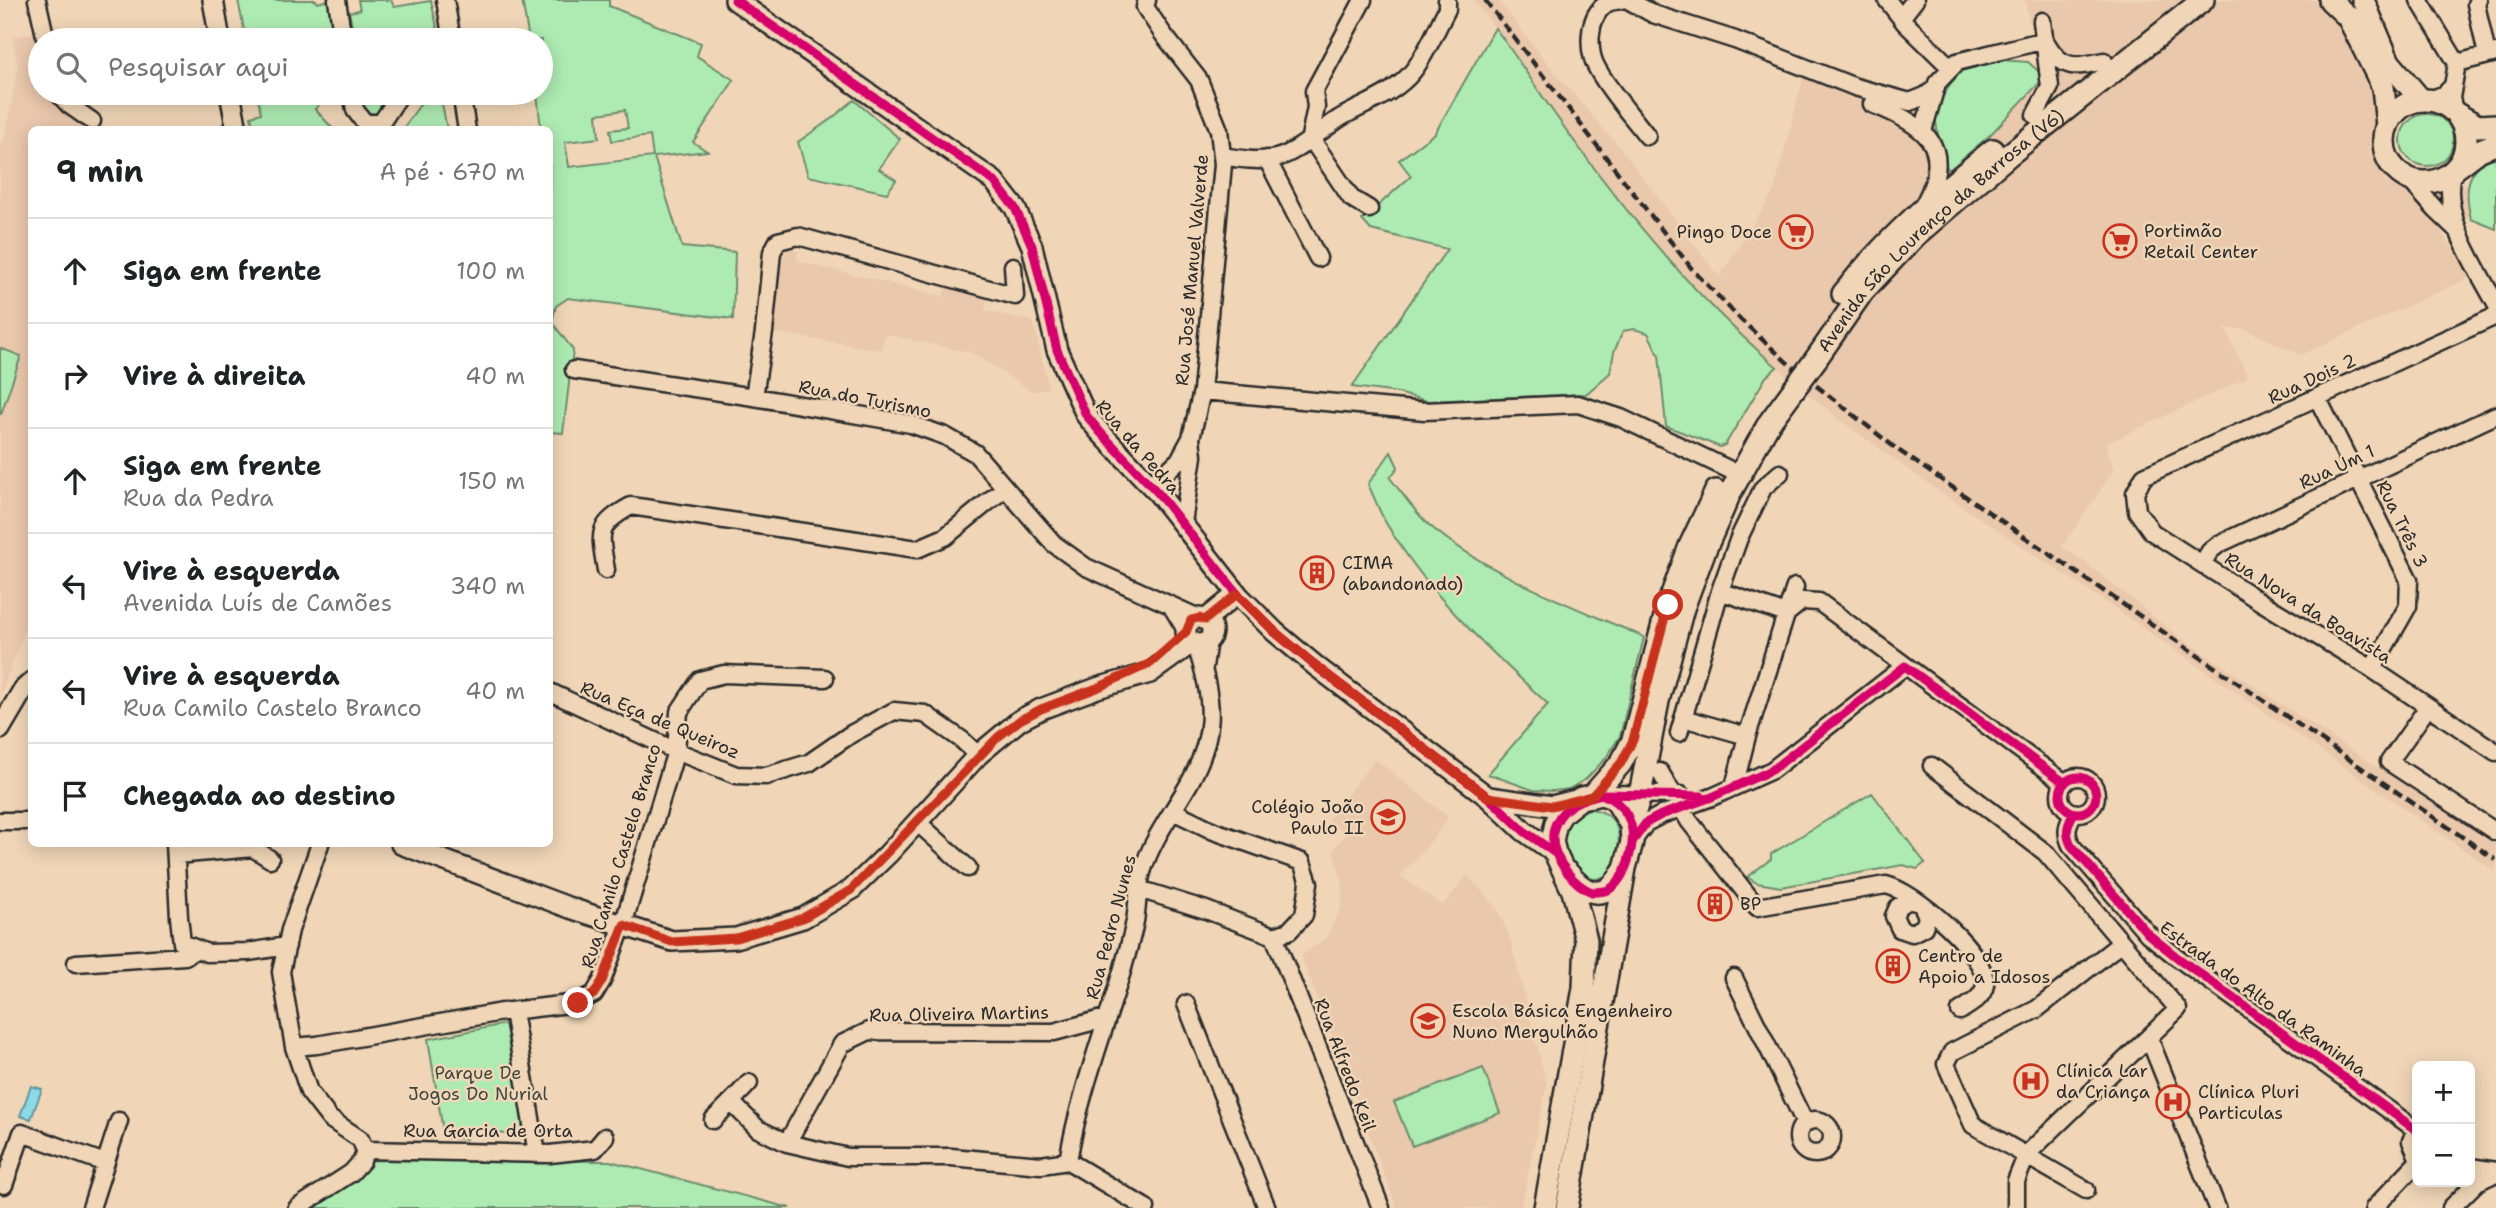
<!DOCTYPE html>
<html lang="pt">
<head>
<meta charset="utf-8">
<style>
  :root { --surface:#fff; --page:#f6f6f6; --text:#202124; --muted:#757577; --line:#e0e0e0 }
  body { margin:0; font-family:"Shantell Sans",sans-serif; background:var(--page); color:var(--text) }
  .controls { position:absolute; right:21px; bottom:21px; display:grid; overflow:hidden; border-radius:10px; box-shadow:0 4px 18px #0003 }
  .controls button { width:63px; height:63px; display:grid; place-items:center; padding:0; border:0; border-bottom:2px solid var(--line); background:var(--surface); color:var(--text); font:35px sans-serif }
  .stop { position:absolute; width:21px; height:21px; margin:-16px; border:5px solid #c8321e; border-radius:50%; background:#fff }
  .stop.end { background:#c8321e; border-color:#fff; box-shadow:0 2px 7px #0008 }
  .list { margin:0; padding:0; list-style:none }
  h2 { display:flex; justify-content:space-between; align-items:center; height:91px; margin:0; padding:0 28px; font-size:30px }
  h2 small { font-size:23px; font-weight:400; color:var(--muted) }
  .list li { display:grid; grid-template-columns:46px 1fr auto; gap:21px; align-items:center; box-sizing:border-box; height:105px; padding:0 28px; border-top:2px solid var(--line) }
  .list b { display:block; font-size:26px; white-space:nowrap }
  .list p { margin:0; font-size:23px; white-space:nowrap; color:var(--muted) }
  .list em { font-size:23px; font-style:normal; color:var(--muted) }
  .icon { flex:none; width:38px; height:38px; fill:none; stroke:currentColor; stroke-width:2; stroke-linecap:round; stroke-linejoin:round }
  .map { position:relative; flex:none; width:2496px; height:1208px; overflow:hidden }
  .search { position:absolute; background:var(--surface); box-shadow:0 4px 18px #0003; left:28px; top:28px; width:525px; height:77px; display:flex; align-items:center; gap:18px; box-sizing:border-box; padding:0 24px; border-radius:38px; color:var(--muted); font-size:26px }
  .panel { position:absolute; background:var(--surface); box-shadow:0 4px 18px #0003; left:28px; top:126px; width:525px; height:721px; border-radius:10px }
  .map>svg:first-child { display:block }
  .built { fill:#eac8ac }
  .green { fill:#aeebb2; stroke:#6c8b6e; stroke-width:2; fill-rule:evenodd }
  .water { fill:#8adae7; stroke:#64949c; stroke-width:2 }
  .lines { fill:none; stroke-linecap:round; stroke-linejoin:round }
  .minor-casing { stroke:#2b2b2b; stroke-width:21 }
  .tertiary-casing { stroke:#2b2b2b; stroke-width:24 }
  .secondary-casing { stroke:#2b2b2b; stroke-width:26 }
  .minor { stroke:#f0d6b7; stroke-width:16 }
  .tertiary { stroke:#f0d6b7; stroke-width:19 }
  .secondary { stroke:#f0d6b7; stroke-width:21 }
  .rail { stroke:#2b2b2b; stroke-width:4.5; stroke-dasharray:10 5; stroke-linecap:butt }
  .secondary-bridge-casing { stroke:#2b2b2b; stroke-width:26; stroke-linecap:butt }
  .secondary-bridge { stroke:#f0d6b7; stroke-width:21 }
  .cycleway-casing { stroke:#f0d6b7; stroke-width:13 }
  .cycleway { stroke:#d6006c; stroke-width:9 }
  .route { stroke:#c8321e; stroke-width:9 }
  .labels { text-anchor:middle; stroke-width:5; stroke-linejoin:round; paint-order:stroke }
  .poi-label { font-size:18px; fill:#2b2b2b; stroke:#f0d6b7; text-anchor:start }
  .street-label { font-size:18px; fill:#2b2b2b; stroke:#f0d6b7 }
  .park-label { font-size:18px; fill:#3f483f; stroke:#f0d6b7 }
</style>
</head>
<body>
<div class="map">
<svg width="2496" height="1208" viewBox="0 0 2496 1208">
  <rect width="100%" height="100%" fill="#f0d6b7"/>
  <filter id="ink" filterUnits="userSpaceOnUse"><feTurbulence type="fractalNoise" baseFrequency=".0143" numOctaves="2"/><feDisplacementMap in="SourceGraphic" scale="14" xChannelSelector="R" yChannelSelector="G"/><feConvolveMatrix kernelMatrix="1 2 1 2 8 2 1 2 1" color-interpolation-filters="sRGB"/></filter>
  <g filter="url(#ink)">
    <path class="built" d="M1473,0H1498L1557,75L1623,151L1719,277L1774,191L1808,58L1872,80L1931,106L2037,85V66L2025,0H2342L2385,99L2375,141L2368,148L2386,182L2413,190L2423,197L2469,183L2486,159L2496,156L2474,214L2437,225L2471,277L2301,355L2245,329H2225L2248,377L2106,444L2114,470L2062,547L2084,561L2178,636L2496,845V872L2104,601L1937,490L1837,418L1768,360L1723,318L1643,231L1559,121L1501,36Z
      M40,32V93H48L61,108L92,129L32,130V610L0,697V150L5,136L18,66L12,37Z
      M788,249L798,251L797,261L943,296L946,286L987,297L985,310L1033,321L1049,388L1033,392L972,353L885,334L882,350L771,332L783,257Z
      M1375,759L1447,816L1448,819L1426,848L1400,876L1443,905L1467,875L1497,908L1510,938L1547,1085L1521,1208H1397L1301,956L1325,939L1341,908L1343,886L1333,851L1346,833L1328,819Z"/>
    <path class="green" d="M238,0H316L317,3L329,0L337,40H246Z
      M358,0H391L394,7L431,1L440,40L355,39L349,12L360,10Z
      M522,0H609V6L701,43L697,56L734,80L693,142L707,151L654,157L682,247L735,252L733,319L568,298L556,306L552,322L573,350L563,433L550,432V130L541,129L537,93H541V40H529ZM625,110L628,128L610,130L612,141L650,136L653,157L569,167L565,142L599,138L597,114Z
      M1495,28C1518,58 1537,90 1559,120C1622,209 1693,296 1777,367L1766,377L1725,445L1720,447L1666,426L1659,355L1648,333L1634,329L1623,331L1614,352L1610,373L1586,394L1427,401L1398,393L1352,387L1447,249L1371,230L1362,220L1411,176L1399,160L1435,133Z
      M2001,60L2028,62L2045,77L1990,135L1949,170L1942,162L1934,109L1962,68Z
      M257,93H330L315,109L333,129H254L251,116L261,113Z
      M374,93H384L386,100L376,115L365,112L362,97Z
      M428,93H440L447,129H403Z
      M854,100L900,139L879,169L896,180L887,193L808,176L798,142L831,119Z
      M2401 140a26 26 0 1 1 52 0a26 26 0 1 1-52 0Z
      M2496,156V229L2471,219C2464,191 2465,167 2496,156Z
      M0,348L21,356L1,414H0Z
      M1391,452L1398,467L1390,478C1402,493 1414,511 1428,524C1486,574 1574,607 1644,637L1620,736L1606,758L1586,779L1569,789L1553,791L1533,790L1488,774L1548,704C1489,650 1427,593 1386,523C1379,511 1374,497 1368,484Z
      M1872,793L1925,863L1917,869L1903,865L1781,887L1757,883L1747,877L1771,859V854Z
      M1589,809C1613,811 1623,828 1617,851C1616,858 1614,867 1610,872C1605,878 1597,879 1590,880C1563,861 1547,821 1589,809Z
      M511,1023L530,1137L467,1129L466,1139L444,1137L428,1039Z
      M1483,1068L1500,1113L1412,1146L1394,1102Z
      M374,1160L610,1161L790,1208H312Z"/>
    <path class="water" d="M31,1086L42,1089L31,1119L20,1116Z"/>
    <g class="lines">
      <defs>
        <path id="minor" d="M37,0L46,40
          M337,0L343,40
          M445,0L452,40
          M1147,0L1145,7L1163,34L1199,80L1219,130L1223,164L1202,391L1191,438L1193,456L1183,523
          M1621,0C1617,1 1610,1 1606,4C1587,17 1587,52 1598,70C1611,93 1631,115 1647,136
          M1628,0L1653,14L1735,40L1855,87L1910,102L1925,96L1936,88
          M1887,0L1905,23L1951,68
          M2419,0L2457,63
          M2478,0L2476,4L2487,55
          M1901,18L1915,0
          M2047,44C2063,71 2076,67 2104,61
          M58,93L69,105L92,121
          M352,93L355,110L365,123H381L401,93
          M461,93L467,130
          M2430,100L2445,94L2452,87
          M1872,104C1924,124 1956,146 1924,204
          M2454,111L2451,98L2457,63L2496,53
          M2035,115L2050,87L2042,21
          M1923,131L1937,83L1957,62L2045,40
          M1310,137L1316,107L1314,91L1363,0
          M1310,137L1351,198L1369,209
          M1222,156C1240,159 1259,162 1276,158C1297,153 1321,130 1340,118C1364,104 1395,94 1413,71C1426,55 1437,28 1447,9V0
          M1267,159L1318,258
          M2452,173C2441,217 2476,266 2496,304
          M2408,178L2436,210L2459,232
          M2496,316L2144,476L2135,493L2137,511L2152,532L2261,602L2372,669L2496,752
          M574,370L754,397L911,424L945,436L975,453L1054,544L1086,567L1199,618
          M1202,391L1425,411L1578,404L1621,418L1728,469
          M754,397L764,332L772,252L778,241L798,236L1015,296L1013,266
          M2317,397L2409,580L2408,606L2372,669
          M1780,473L1763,488L1739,538L1720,591L1786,614L1802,601L1819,602L2065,783
          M1151,486L1179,460L1191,438
          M2202,564L2210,551L2219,544L2496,415
          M606,570C600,533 595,526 631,506L917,549L945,537L1005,488
          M1172,607L1186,630
          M1204,667L1208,640
          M550,692L676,751L736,775L766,776L809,763L851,734L894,711L925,714L962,740L978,755
          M2428,707L2389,762L2496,832
          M1683,718L1747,736
          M1679,733L1720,591
          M1932,766L2046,853L2178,1009L2027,1154L2016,1181V1208
          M1660,772L1689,821L1757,907L1886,885C1914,891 1989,955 1985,985C1983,998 1969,1005 1960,1011
          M2060 795a18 18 0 1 1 36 0a18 18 0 1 1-36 0Z
          M1734,787L1747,736L1795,587
          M1606,794L1681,795
          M2074,813C2067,825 2065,832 2071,845L2148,934L2178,958L2415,1129
          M0,821H32
          M917,822L968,868
          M1632,842L1646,823L1661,815L1712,797L1772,770L1905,666
          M175,844L179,917L182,943L207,953L248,952L287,946
          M176,855L253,848L270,859
          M1139,889L1206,910L1274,936L1289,931L1304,915L1309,883L1302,862L1214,831L1173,811
          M1919,903L1909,900L1898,907L1894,916L1900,929L1912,933L1924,927L1927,917L1922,905
          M1274,936L1381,1208
          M76,963L185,956L197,949
          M1734,978L1805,1123
          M1186,1004L1267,1208
          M513,1011L537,1154
          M2149,1038L2217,1208
          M294,1047L317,1045L502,1012L577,1003L594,994L602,981L623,925L676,751L679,712L700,680L724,674L825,678
          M749,1083L731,1102L758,1129L787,1143L848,1157H951L1041,1165L1068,1161L1146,1208
          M713,1120L731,1102
          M1798 1137a17 17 0 1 1 34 0a17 17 0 1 1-34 0Z
          M2417,1127L2411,1141L2417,1155
          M787,1143L842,1044L869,1031L1054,1032L1106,1018
          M365,1150L550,1154L595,1149L605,1137
          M1068,1161C1079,1095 1104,1032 1123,968C1127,953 1132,937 1135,921C1138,904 1137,885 1143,869C1152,841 1168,819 1183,794C1217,739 1216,703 1195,643
          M2470,1167L2496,1171
          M4,1185L22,1133L105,1163
          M2086,1190L1973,1125L1946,1064L1952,1052L2037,1009L2121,943
          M91,1208L119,1121
          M297,1208L351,1173L362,1161L365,1150L360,1139L330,1119L309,1092L294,1047L281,972L290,930L320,844
          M2374,1208L2417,1163
          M2451,1208L2477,1182L2496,1173"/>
        <path id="tertiary" d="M213,0L220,40
          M735,0L994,181L1015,208L1032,246L1057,350L1086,415L1100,432L1158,493L1239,596L1275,632L1317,667L1488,797L1524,831L1555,853
          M230,93L237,130
          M1186 631a13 13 0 1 1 26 0a13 13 0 1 1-26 0Z
          M1205,620L1237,594
          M0,729L23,690L32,682
          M1489,797L1552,806L1580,799
          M401,844L570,908L672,941L736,938L803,918L851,890L888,854L978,755L1020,720L1041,709L1097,688L1150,673L1193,642"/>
        <g id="secondary">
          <path d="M2330,0L2348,17L2383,87L2387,126"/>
          <path d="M2363,0L2389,62L2421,100"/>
          <circle cx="2425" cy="141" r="41"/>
          <path d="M2457,114L2478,126L2496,125"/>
          <path d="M2459,166L2480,150L2496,144"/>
          <path d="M1843,294C1886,238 1939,194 1993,150"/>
          <path id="s1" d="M1816,359L1863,291L1916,235L2010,154L2203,0"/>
          <path d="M1592,796L1621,763L1633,740L1668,605L1690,546L1716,491"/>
          <path d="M1568,873C1588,898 1608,900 1623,871"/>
          <path d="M1545,1208L1584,988L1586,940L1573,891L1555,853L1552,841L1556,823L1562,813L1581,798L1602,794L1615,799L1631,825"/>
          <path d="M1567,1208L1625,868L1632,842L1631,825L1640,795L1658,701L1683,608L1704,552L1730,493L1769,423L1794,389"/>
        </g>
      </defs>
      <use href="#minor" class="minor-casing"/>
      <use href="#tertiary" class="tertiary-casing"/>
      <use href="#secondary" class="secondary-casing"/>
      <use href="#minor" class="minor"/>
      <use href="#tertiary" class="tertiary"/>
      <use href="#secondary" class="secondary"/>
      <path class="rail" d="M1485,0L1692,269L1740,319L1790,365L1898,450L2496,860"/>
      <defs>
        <path id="secondary-bridge" d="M1794,389L1816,359"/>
      </defs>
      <use href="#secondary-bridge" class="secondary-bridge-casing"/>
      <use href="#secondary-bridge" class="secondary-bridge"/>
      <defs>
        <path id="cycleway" d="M735,0L994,181L1015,208L1032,246L1057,350L1086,415L1100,432L1158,493L1239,596L1275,632L1317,667L1488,797L1524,831L1555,853
          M2060 795a18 18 0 1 1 36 0a18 18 0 1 1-36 0Z
          M1602,794C1616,800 1627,810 1631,825C1636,843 1626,881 1608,890C1603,892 1597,892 1592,892C1581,888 1574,881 1567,872C1537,833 1558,802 1602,794Z
          M1603,794L1701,796
          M2074,813C2067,825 2065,832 2071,845L2148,934L2178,958L2415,1129
          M1632,842L1646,823L1661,815L1712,797L1772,770L1905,666L2065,783"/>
      </defs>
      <use href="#cycleway" class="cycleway-casing"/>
      <use href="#cycleway" class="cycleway"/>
    </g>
  </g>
  <g class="lines" filter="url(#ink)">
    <path class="route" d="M578,1003L594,994L602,981L624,925L672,942L736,938L803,918L851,890L998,737L1020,720L1041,709L1097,688L1151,663L1186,632L1191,620L1199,618L1205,620L1237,594L1275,632L1317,667L1488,797L1552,806L1592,796L1621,763L1633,740L1668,605"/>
  </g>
  <defs>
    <symbol id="supermarket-ring" viewBox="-11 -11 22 22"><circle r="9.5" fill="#f0d6b7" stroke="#c8321e" stroke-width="1.5"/><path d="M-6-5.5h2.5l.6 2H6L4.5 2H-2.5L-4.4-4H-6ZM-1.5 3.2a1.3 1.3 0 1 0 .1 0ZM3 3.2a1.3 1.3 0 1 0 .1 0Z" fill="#c8321e"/></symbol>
    <symbol id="building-ring" viewBox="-11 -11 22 22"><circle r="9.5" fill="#f0d6b7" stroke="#c8321e" stroke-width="1.5"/><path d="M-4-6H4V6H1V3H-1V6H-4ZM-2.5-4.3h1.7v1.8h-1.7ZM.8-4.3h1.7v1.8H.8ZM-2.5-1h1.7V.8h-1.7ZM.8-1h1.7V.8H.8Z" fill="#c8321e"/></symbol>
    <symbol id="school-ring" viewBox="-11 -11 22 22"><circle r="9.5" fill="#f0d6b7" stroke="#c8321e" stroke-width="1.5"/><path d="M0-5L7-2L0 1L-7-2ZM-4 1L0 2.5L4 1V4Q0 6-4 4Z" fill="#c8321e"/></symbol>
    <symbol id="hospital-ring" viewBox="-11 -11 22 22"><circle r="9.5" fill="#f0d6b7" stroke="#c8321e" stroke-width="1.5"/><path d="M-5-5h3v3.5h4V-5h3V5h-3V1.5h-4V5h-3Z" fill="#c8321e"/></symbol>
  </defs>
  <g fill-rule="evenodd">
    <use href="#supermarket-ring" x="1777" y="213" width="38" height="38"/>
    <use href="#supermarket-ring" x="2101" y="222" width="38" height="38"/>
    <use href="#building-ring" x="1298" y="554" width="38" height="38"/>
    <use href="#school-ring" x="1369" y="798" width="38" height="38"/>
    <use href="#building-ring" x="1696" y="885" width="38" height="38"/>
    <use href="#building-ring" x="1874" y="947" width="38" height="38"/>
    <use href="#school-ring" x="1409" y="1002" width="38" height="38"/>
    <use href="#hospital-ring" x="2012" y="1062" width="38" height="38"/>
    <use href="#hospital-ring" x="2154" y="1083" width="38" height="38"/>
  </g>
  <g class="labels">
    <g class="poi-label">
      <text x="2144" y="237">Portimão<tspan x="2144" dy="21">Retail Center</tspan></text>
      <text x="1772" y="238" text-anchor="end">Pingo Doce</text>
      <text x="1342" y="569">CIMA<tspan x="1342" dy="21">(abandonado)</tspan></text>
      <text x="1364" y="813" text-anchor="end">Colégio João<tspan x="1364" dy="21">Paulo II</tspan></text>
      <text x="1740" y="910">BP</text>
      <text x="1918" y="962">Centro de<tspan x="1918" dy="21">Apoio a Idosos</tspan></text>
      <text x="1452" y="1017">Escola Básica Engenheiro<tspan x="1452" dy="21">Nuno Mergulhão</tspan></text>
      <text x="2056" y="1077">Clínica Lar<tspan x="2056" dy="21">da Criança</tspan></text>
      <text x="2198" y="1098">Clínica Pluri<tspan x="2198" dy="21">Particulas</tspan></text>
    </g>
    <g class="street-label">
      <text dy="6" stroke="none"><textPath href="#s1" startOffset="180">Avenida São Lourenço da Barrosa (V6)</textPath></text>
      <text transform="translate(1192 270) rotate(-85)" y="6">Rua José Manuel Valverde</text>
      <text transform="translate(2312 379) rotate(-25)" y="6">Rua Dois 2</text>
      <text transform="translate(865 399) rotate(11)" y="6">Rua do Turismo</text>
      <text transform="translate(1138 447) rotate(49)" y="6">Rua da Pedra</text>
      <text transform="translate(2337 467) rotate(-25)" y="6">Rua Um 1</text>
      <text transform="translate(2402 524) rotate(64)" y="6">Rua Três 3</text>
      <text transform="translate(2308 608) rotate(32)" y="6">Rua Nova da Boavista</text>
      <text transform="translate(660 720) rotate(23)" y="6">Rua Eça de Queiroz</text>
      <text transform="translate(621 856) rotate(-73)" y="6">Rua Camilo Castelo Branco</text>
      <text transform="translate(1111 927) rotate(-75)" y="6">Rua Pedro Nunes</text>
      <text transform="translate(2263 999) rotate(36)" y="6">Estrada do Alto da Raminha</text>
      <text transform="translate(959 1014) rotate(-1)" y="6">Rua Oliveira Martins</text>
      <text transform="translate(1345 1065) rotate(69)" y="6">Rua Alfredo Keil</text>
      <text x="488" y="1137">Rua Garcia de Orta</text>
    </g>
    <g class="park-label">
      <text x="478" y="1079">Parque De<tspan x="478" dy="21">Jogos Do Nurial</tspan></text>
    </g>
  </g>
</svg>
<div class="controls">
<button>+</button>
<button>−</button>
</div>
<div class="stop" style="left:1668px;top:605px"></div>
<div class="stop end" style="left:578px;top:1003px"></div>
<div class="search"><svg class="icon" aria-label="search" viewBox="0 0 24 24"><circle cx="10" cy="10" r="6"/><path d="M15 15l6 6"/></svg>Pesquisar aqui</div>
<section class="panel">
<h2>9 min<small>A pé · 670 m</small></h2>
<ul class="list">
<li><svg class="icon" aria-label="ahead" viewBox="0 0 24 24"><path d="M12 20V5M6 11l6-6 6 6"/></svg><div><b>Siga em frente</b></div><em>100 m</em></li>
<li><svg class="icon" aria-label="right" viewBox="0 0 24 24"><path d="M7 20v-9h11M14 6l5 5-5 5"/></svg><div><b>Vire à direita</b></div><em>40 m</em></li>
<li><svg class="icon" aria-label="ahead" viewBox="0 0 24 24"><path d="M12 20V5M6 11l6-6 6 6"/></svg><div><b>Siga em frente</b><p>Rua da Pedra</p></div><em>150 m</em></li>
<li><svg class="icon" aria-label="left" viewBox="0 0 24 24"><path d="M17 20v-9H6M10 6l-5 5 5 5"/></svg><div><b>Vire à esquerda</b><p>Avenida Luís de Camões</p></div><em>340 m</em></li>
<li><svg class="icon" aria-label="left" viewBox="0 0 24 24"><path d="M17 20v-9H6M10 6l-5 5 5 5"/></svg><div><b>Vire à esquerda</b><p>Rua Camilo Castelo Branco</p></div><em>40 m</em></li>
<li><svg class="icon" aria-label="arrive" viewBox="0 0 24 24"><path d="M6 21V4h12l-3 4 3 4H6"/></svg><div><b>Chegada ao destino</b></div></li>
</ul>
</section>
</div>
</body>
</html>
